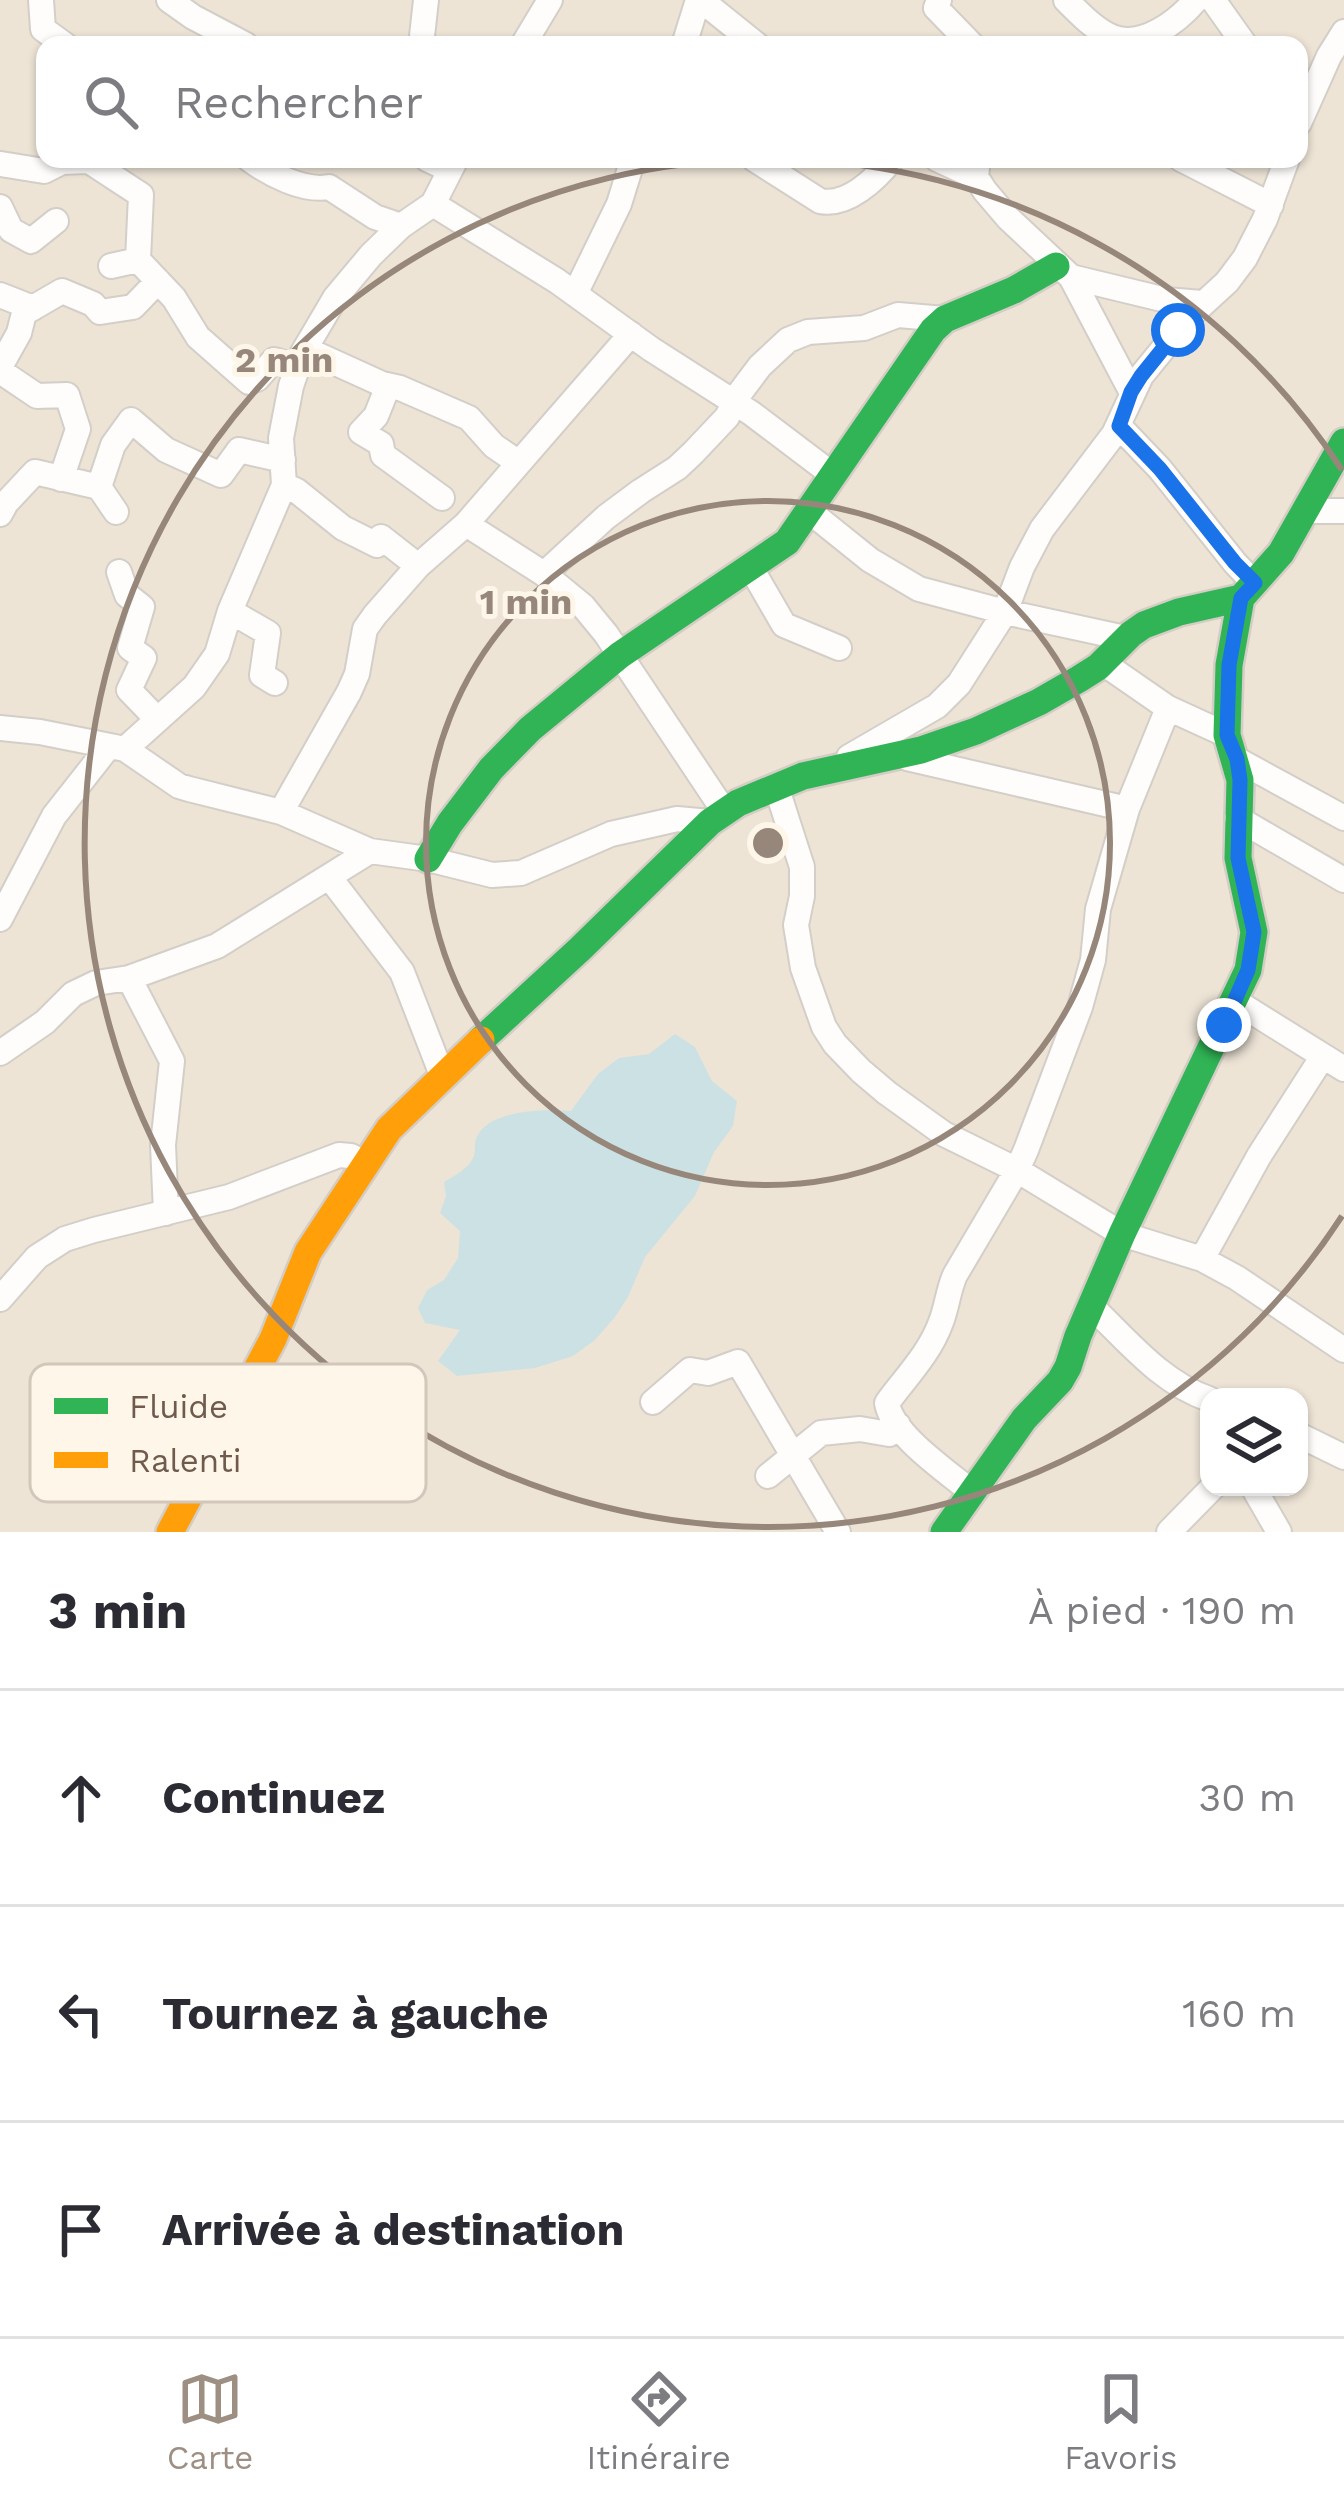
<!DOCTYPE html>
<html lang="fr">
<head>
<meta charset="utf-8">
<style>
  :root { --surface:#fff; --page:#f2f2f3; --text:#2b2b33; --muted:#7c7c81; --line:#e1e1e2; --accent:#9e8f83 }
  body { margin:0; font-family:"Work Sans",sans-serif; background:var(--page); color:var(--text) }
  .controls { position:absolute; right:36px; bottom:36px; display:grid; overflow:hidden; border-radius:24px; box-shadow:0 3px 9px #0004 }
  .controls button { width:108px; height:108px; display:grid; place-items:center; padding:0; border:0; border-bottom:3px solid var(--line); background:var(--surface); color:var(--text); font:60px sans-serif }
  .stop { position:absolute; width:36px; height:36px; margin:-27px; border:9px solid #1a73e8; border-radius:50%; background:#fff }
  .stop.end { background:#1a73e8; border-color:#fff; box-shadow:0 3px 12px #0008 }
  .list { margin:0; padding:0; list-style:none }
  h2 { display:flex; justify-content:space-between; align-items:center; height:156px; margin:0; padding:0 48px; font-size:51px }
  h2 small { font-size:39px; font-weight:400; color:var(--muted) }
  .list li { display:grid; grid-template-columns:78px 1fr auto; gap:36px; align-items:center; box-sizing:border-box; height:216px; padding:0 48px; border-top:3px solid var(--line) }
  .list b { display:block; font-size:45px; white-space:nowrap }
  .list em { font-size:39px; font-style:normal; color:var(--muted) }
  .icon { flex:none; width:66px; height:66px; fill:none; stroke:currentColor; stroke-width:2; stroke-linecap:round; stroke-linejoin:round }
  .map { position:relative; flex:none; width:1344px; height:1532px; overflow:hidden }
  .search { position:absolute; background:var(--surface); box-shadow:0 3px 9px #0004; left:36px; right:36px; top:36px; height:132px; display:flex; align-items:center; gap:30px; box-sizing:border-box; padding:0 42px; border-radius:24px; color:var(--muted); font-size:45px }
  .sheet { height:804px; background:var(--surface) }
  nav { display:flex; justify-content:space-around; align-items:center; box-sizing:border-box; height:168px; border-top:3px solid var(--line); background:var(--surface); font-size:33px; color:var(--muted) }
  nav a { display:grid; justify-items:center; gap:6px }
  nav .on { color:var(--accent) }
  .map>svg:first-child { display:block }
  .residential { fill:#ede4d6; fill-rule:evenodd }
  .water { fill:#cce1e3 }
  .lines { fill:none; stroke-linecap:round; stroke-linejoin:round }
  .street-casing { stroke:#d3cec7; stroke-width:28 }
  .fast-casing { stroke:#d4cdc5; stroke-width:32 }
  .slow-casing { stroke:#d4cdc5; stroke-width:32 }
  .street { stroke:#fefdfc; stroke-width:24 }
  .fast { stroke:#30b455; stroke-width:27 }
  .slow { stroke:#ff9f0a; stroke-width:27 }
  .route { stroke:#1a73e8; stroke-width:15 }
  .ring { fill:none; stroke:#97877b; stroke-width:6 }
  .key { fill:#fdf6e9; stroke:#d2c7ba; stroke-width:3 }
  .key-label { font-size:33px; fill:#6f5a4c }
  .centre { fill:#97877b; stroke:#fdf6e9; stroke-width:6 }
  .ring-label { font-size:36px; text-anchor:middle; font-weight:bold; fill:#97877b; stroke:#fdf6e9; stroke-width:10; stroke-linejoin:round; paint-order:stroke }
</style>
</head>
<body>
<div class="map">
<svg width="1344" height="1532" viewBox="0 0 1344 1532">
  <rect width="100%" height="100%" fill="#f5f1e8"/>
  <path class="residential" d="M0,0H1344V1532H0ZM45,45H1299V159H45ZM1209,1397H1299V1487H1209Z"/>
  <path class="water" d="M675,1034L695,1047L712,1081L737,1101L733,1126L714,1152L695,1196L645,1257L628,1297L615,1317L595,1340L573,1356L535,1368L457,1376L438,1361L460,1330L425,1323L418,1308L427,1290L444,1280L458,1258L460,1231L440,1213L446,1196L444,1182C454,1176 468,1169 473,1158C476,1152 474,1145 476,1139C487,1109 545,1109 571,1111L598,1074L619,1058L649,1054Z"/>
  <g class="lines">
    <defs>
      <path id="street" d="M41,0L43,29L65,45
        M169,0L193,17L246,45
        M701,0L757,45
        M939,0L936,8L972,45
        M1066,0C1079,13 1095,30 1112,37C1143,49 1178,21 1196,0
        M1213,0L1245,45
        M421,45L426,0
        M523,45L550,0
        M684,45L698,0
        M1299,123L1329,56L1344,32
        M86,159L141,195L138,260
        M249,159C269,174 304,192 329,187L375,217L401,226
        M427,159L450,170
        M754,159L820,201C847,207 876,179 892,159
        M937,159L976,177
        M978,159L976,177L985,191L1008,218L1071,277L1131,391
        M1181,159L1271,205
        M1,164L44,171L62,162L86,161
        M433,204L557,281L651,349L751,413L833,475
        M0,207L11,230L31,241L56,221
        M111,266L138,260L174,298L198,337L249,382L257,379L274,360L298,367
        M1071,277L1166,300L1202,303
        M575,294L619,204L633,159
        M0,295L33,308
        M305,349L382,384L400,388L469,418L494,446L519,463
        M0,367L19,333L24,313L62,291L93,304L100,312L133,307L158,281
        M0,371L37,396L67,395L78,429L61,479
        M388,386L376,416L361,432L381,444L383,455L442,498
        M1119,426L1160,469L1235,563L1254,583
        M284,485L297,491L343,528L377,545L381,537L418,566
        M99,487L113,445L131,420L166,450L221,475L239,450L283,460
        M809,511L870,560L919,589L1005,612L1125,638
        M1308,511H1344
        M0,514L6,503L35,472L99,487L116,512
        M466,524L631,334
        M751,568L784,625L839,648
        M119,572L127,595L142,607L130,648L144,658L129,690L157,719
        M230,611L268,633L262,675L275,683
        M1103,663L1168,708L1227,735
        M0,728L40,732L125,749L179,786L189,789L281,812L370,851L428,859L492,875L521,873L611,834L677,819L710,822
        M125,749L194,687L217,654L230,611L284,485L281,438L291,386L302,354L335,298L371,255L401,226L433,204L456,159
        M849,757L937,706L959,684L1005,612L1022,567L1042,529L1114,434L1141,376L1190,316L1227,282L1245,258L1265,219L1287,159
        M907,758L1127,809
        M1236,759L1344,818
        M776,786L802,867V896L796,925L803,968L824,1027L835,1044L861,1071L887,1093L944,1134L1017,1170L1122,1234L1202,1259L1237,1278L1344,1350
        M724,811L606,634L583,606L544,574L606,517L641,491L677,468L693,453L727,417L739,394L760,366L788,340L808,332L864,328L898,315L945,319
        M281,812L349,692L357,674L365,629L375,615L418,566L466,524L544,574
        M1237,818L1344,880
        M330,878L402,972L442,1075
        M0,919L54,816L109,746
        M129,978L172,1061L163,1145L166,1213
        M1235,1001L1344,1069
        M0,1053L45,1022L73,994L96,983L129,978L217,946L370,851
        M1202,1259L1259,1156L1323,1056
        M0,1299L37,1257L65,1239L94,1230L229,1197L339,1155L351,1156L364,1163
        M1091,1306C1127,1340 1161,1383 1209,1399
        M653,1402L690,1370L708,1373L738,1362L838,1532
        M1299,1435L1344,1457
        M768,1476L821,1433L860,1429L889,1434L898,1425
        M1253,1487L1279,1532
        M973,1493C948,1472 892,1435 887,1403C906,1377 930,1353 941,1322C947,1307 948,1291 955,1275L1017,1170L1026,1150L1080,1007L1093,960L1098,909L1127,809L1168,708
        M1169,1532L1213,1487"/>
      <path id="fast" d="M428,859L450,823L491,769L530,729L620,655L787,542L933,330L945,319L1014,290L1056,266
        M481,1040L580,949L710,822L738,803L803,776L921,750L976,731L1039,702L1079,679L1098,667L1131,634L1144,625L1179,612L1241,598
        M944,1532L1024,1419L1060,1381L1068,1367L1078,1336L1122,1234L1248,970L1254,932L1238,858L1240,780L1227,735L1229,665L1241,598L1281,553L1344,442"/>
      <path id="slow" d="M170,1532L273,1339L308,1252L389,1129L481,1040"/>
    </defs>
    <use href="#street" class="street-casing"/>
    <use href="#fast" class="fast-casing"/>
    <use href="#slow" class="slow-casing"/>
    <use href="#street" class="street"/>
    <use href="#fast" class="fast"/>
    <use href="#slow" class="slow"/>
  </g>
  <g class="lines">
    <path class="route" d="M1178,330L1141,376L1131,392L1119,426L1160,469L1235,563L1255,583L1241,598L1229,665L1227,735L1237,759L1240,780L1238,858L1254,932L1248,970L1224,1025"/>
  </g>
  <g class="ring">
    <circle cx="768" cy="843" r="342"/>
    <path d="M1342 1216A684 684 0 1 1 762 159M774 159A684 684 0 0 1 1342 470"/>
  </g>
  <rect x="30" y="1364" width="396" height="138" rx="18" class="key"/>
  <rect x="54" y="1398" width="54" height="16" fill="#30b455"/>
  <rect x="54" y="1452" width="54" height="16" fill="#ff9f0a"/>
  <g class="key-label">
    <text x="129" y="1418">Fluide</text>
    <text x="129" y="1472">Ralenti</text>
  </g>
  <circle cx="768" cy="843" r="18" class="centre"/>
  <g class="ring-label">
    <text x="284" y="372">2 min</text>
    <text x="526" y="614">1 min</text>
  </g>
</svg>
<div class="controls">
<button><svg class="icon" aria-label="layers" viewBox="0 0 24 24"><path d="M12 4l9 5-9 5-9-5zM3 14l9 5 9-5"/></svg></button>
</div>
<div class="stop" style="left:1178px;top:330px"></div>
<div class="stop end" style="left:1224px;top:1025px"></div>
<div class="search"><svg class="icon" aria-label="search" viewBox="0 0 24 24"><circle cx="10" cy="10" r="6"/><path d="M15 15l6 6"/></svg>Rechercher</div>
</div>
<section class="sheet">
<h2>3 min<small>À pied · 190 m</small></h2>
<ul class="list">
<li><svg class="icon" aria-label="ahead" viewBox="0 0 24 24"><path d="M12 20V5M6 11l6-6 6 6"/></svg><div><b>Continuez</b></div><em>30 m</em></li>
<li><svg class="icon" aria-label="left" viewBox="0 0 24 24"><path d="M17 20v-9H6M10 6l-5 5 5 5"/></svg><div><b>Tournez à gauche</b></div><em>160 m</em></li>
<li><svg class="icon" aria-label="arrive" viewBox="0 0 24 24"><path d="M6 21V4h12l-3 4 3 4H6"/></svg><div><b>Arrivée à destination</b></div></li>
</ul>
</section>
<nav>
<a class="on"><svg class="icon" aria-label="map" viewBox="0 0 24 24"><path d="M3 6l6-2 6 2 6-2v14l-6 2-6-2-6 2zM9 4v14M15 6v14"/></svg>Carte</a>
<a><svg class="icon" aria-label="directions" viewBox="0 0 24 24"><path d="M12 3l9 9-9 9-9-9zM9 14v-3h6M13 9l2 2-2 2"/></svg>Itinéraire</a>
<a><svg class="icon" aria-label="saved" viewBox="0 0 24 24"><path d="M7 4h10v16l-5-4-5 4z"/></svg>Favoris</a>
</nav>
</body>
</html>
